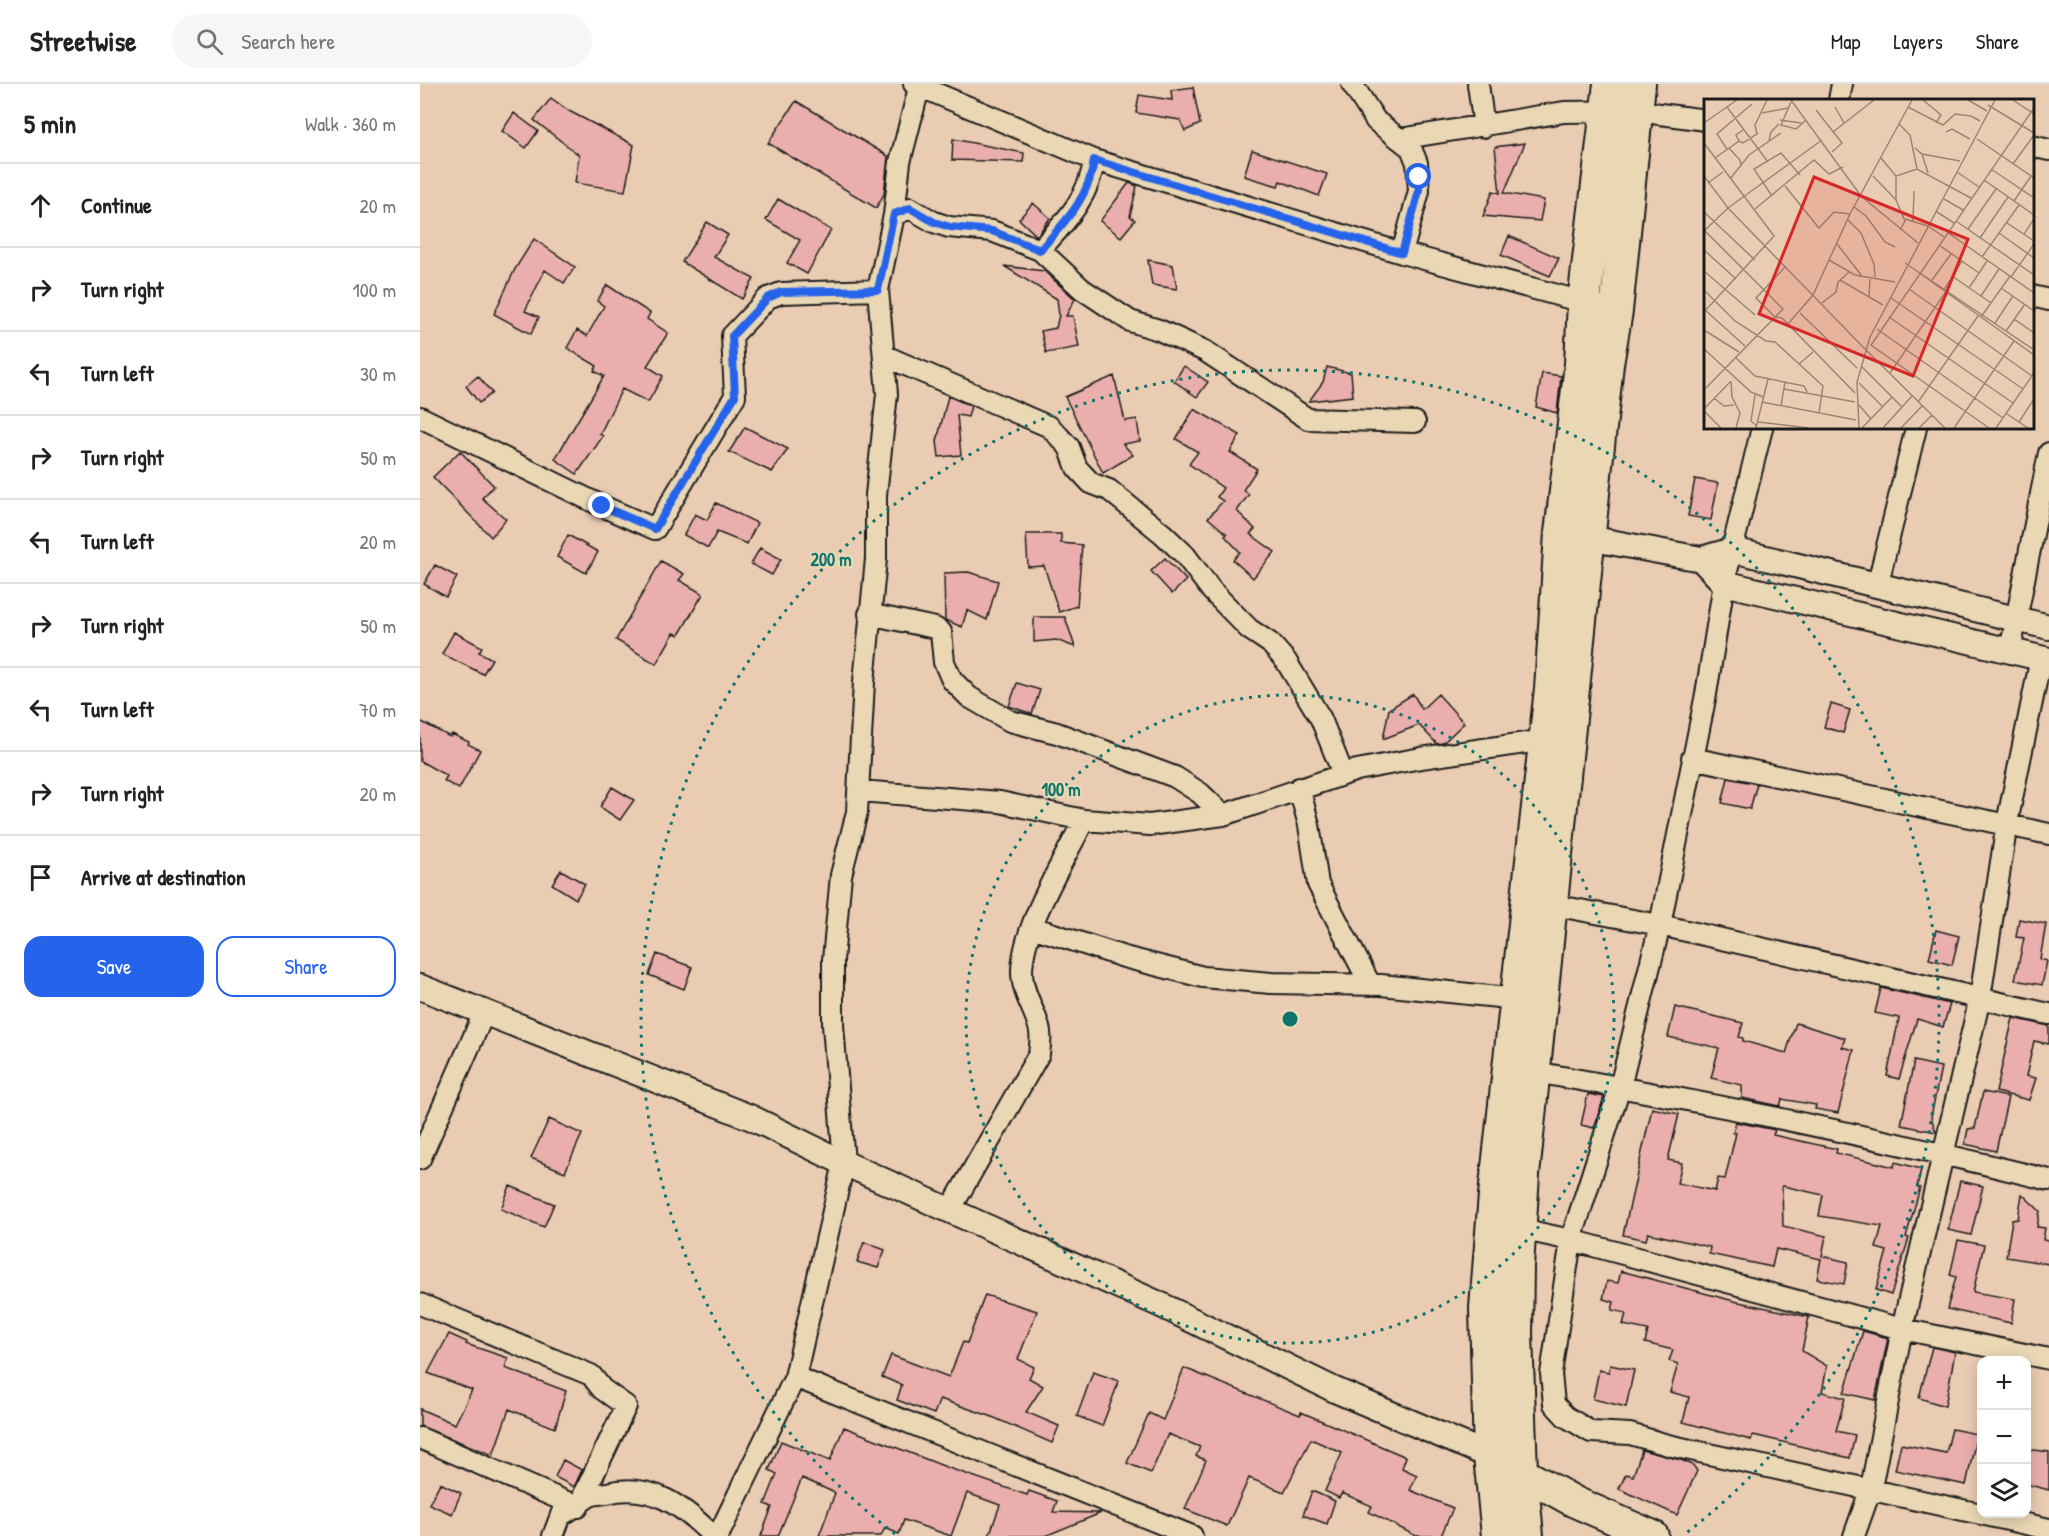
<!DOCTYPE html>
<html lang="en">
<head>
<meta charset="utf-8">
<style>
  :root { --surface:#fff; --page:#f6f6f6; --text:#222; --muted:#767676; --line:#e0e0e0; --accent:#2563eb }
  body { margin:0; font-family:"Patrick Hand",sans-serif; background:var(--page); color:var(--text) }
  .controls { position:absolute; right:18px; bottom:18px; display:grid; overflow:hidden; border-radius:12px; box-shadow:0 3px 15px #0003 }
  .controls button { width:54px; height:54px; display:grid; place-items:center; padding:0; border:0; border-bottom:2px solid var(--line); background:var(--surface); color:var(--text); font:30px sans-serif }
  .stop { position:absolute; width:18px; height:18px; margin:-14px; border:4px solid #2563eb; border-radius:50%; background:#fff }
  .stop.end { background:#2563eb; border-color:#fff; box-shadow:0 2px 6px #0008 }
  .list { margin:0; padding:0; list-style:none }
  h2 { display:flex; justify-content:space-between; align-items:center; height:78px; margin:0; padding:0 24px; font-size:26px }
  h2 small { font-size:20px; font-weight:400; color:var(--muted) }
  .list li { display:grid; grid-template-columns:39px 1fr auto; gap:18px; align-items:center; box-sizing:border-box; height:84px; padding:0 24px; border-top:2px solid var(--line) }
  .list b { display:block; font-size:22px; white-space:nowrap }
  .list em { font-size:20px; font-style:normal; color:var(--muted) }
  .actions { display:flex; gap:12px; padding:18px 24px }
  .actions a { flex:1; padding:14px 0; border:2px solid var(--accent); border-radius:18px; text-align:center; font-size:21px; color:var(--accent) }
  .actions .main { background:var(--accent); color:#fff }
  .icon { flex:none; width:33px; height:33px; fill:none; stroke:currentColor; stroke-width:2; stroke-linecap:round; stroke-linejoin:round }
  .map { position:relative; flex:none; width:1629px; height:1452px; overflow:hidden }
  header { display:flex; align-items:center; gap:36px; box-sizing:border-box; height:84px; padding:0 30px; background:var(--surface); border-bottom:2px solid var(--line) }
  header strong { font-size:28px }
  nav { display:flex; gap:33px; margin-inline-start:auto; font-size:21px }
  .search { width:420px; height:54px; background:var(--page); display:flex; align-items:center; gap:15px; box-sizing:border-box; padding:0 21px; border-radius:33px; color:var(--muted); font-size:22px }
  main { display:flex }
  aside { flex:1; background:var(--surface) }
  .map>svg:first-child { display:block }
  .building { fill:#eaafac; stroke:#1c1c1c; stroke-width:1.5 }
  .lines { fill:none; stroke-linecap:round; stroke-linejoin:round }
  .minor-casing { stroke:#1c1c1c; stroke-width:24 }
  .tertiary-casing { stroke:#1c1c1c; stroke-width:28 }
  .primary-casing { stroke:#1c1c1c; stroke-width:34 }
  .trunk-casing { stroke:#1c1c1c; stroke-width:36 }
  .minor { stroke:#ead8b5; stroke-width:20 }
  .tertiary { stroke:#ead8b5; stroke-width:24 }
  .primary { stroke:#ead8b5; stroke-width:30 }
  .trunk { stroke:#ead8b5; stroke-width:32 }
  .route { stroke:#2563eb; stroke-width:8 }
  .ring { fill:none; stroke:#0f766e; stroke-width:3; stroke-dasharray:3 6 }
  .inset-road { fill:none; stroke:#988676; stroke-width:1.5 }
  .view { fill:#d62828; fill-opacity:0.15; stroke:#d62828; stroke-width:3 }
  .inset-edge { fill:none; stroke:#1c1c1c; stroke-width:3 }
  .centre { fill:#0f766e; stroke:#ead8b5; stroke-width:3 }
  .ring-label { font-size:18px; text-anchor:middle; font-weight:bold; fill:#0f766e; stroke:#ead8b5; stroke-width:4.5; stroke-linejoin:round; paint-order:stroke }
</style>
</head>
<body>
<header>
<strong>Streetwise</strong>
<div class="search"><svg class="icon" aria-label="search" viewBox="0 0 24 24"><circle cx="10" cy="10" r="6"/><path d="M15 15l6 6"/></svg>Search here</div>
<nav><a>Map</a><a>Layers</a><a>Share</a></nav>
</header>
<main>
<aside>
<h2>5 min<small>Walk · 360 m</small></h2>
<ul class="list">
<li><svg class="icon" aria-label="ahead" viewBox="0 0 24 24"><path d="M12 20V5M6 11l6-6 6 6"/></svg><div><b>Continue</b></div><em>20 m</em></li>
<li><svg class="icon" aria-label="right" viewBox="0 0 24 24"><path d="M7 20v-9h11M14 6l5 5-5 5"/></svg><div><b>Turn right</b></div><em>100 m</em></li>
<li><svg class="icon" aria-label="left" viewBox="0 0 24 24"><path d="M17 20v-9H6M10 6l-5 5 5 5"/></svg><div><b>Turn left</b></div><em>30 m</em></li>
<li><svg class="icon" aria-label="right" viewBox="0 0 24 24"><path d="M7 20v-9h11M14 6l5 5-5 5"/></svg><div><b>Turn right</b></div><em>50 m</em></li>
<li><svg class="icon" aria-label="left" viewBox="0 0 24 24"><path d="M17 20v-9H6M10 6l-5 5 5 5"/></svg><div><b>Turn left</b></div><em>20 m</em></li>
<li><svg class="icon" aria-label="right" viewBox="0 0 24 24"><path d="M7 20v-9h11M14 6l5 5-5 5"/></svg><div><b>Turn right</b></div><em>50 m</em></li>
<li><svg class="icon" aria-label="left" viewBox="0 0 24 24"><path d="M17 20v-9H6M10 6l-5 5 5 5"/></svg><div><b>Turn left</b></div><em>70 m</em></li>
<li><svg class="icon" aria-label="right" viewBox="0 0 24 24"><path d="M7 20v-9h11M14 6l5 5-5 5"/></svg><div><b>Turn right</b></div><em>20 m</em></li>
<li><svg class="icon" aria-label="arrive" viewBox="0 0 24 24"><path d="M6 21V4h12l-3 4 3 4H6"/></svg><div><b>Arrive at destination</b></div></li>
</ul>
<div class="actions"><a class="main">Save</a><a>Share</a></div>
</aside>
<div class="map">
<svg width="1629" height="1452" viewBox="0 0 1629 1452">
  <rect width="100%" height="100%" fill="#eaccb2"/>
  <filter id="ink" filterUnits="userSpaceOnUse"><feTurbulence type="fractalNoise" baseFrequency=".0167" numOctaves="2"/><feDisplacementMap in="SourceGraphic" scale="12" xChannelSelector="R" yChannelSelector="G"/><feConvolveMatrix kernelMatrix="1 2 1 2 8 2 1 2 1" color-interpolation-filters="sRGB"/></filter>
  <g filter="url(#ink)">
    <path class="building" d="M773,3L780,40L765,47L760,36L716,29L719,11L752,16L751,6Z
      M131,14L149,27L214,61L205,107L155,99L159,71L114,36Z
      M376,17L468,72L464,110L456,124L348,59Z
      M94,29L118,47L106,64L82,47Z
      M533,55L604,69L603,78L532,76Z
      M1105,59L1084,109L1124,116L1120,137L1063,132L1073,107L1080,109L1075,63Z
      M832,66L907,90L899,112L860,97L858,102L824,92Z
      M709,99L717,102L710,132L715,136L701,153L680,137Z
      M358,115L411,146L387,190L367,179L380,156L346,136Z
      M613,119L630,134L617,152L599,135Z
      M287,138L308,151L294,173L334,195L322,215L262,178Z
      M1089,152L1139,174L1130,192L1081,171Z
      M114,155L155,183L144,199L125,186L105,227L119,233L111,250L74,230L95,185Z
      M728,176L753,181L757,205L732,201Z
      M584,182L624,187L655,215L646,232H653L659,263L626,269L621,247L636,244L639,231L637,215Z
      M187,201L230,229L227,235L248,249L227,282L243,292L228,318L202,305L180,350L183,352L157,390L135,375L184,292L174,287L177,282L147,264L157,246L167,252L184,222L177,217Z
      M764,282L788,298L777,313L754,297Z
      M907,283L931,289L933,312L889,317L903,298Z
      M1122,289L1141,292L1137,329L1116,323Z
      M58,292L72,309L59,319L46,302Z
      M694,292L705,337L717,335L720,357L703,360L713,371L683,389L645,313Z
      M528,312L551,322L548,333L537,331L541,371L519,373L517,357Z
      M774,325L820,351L810,368L837,385L823,406L829,410L817,427L835,445L830,450L855,468L833,494L813,476L820,468L805,452L807,450L788,434L803,417L797,413L803,404L769,380L778,368L756,355Z
      M325,343L368,365L352,388L309,368Z
      M40,367L74,402L62,414L86,435L71,453L13,393Z
      M1275,395L1298,399L1291,436L1268,432Z
      M296,419L337,439L327,460L297,448L288,464L264,451L275,430L287,436Z
      M606,450H641V459L662,461L657,522L639,528L624,482L608,483Z
      M148,451L178,468L166,489L137,473Z
      M340,464L361,475L352,491L331,480Z
      M745,474L766,496L752,510L731,487Z
      M241,477L264,490L259,496L283,510L259,551L254,549L236,580L196,556Z
      M15,481L37,493L26,513L4,500Z
      M548,488L578,497L567,536L547,526L542,543L525,536L524,489Z
      M614,533H645L655,563L636,556L614,558Z
      M34,548L62,563L59,568L72,575L63,590L22,570Z
      M597,599L620,606L612,630L589,622Z
      M993,610L1002,625L1018,610L1044,639L1023,659L1017,660L999,641L963,655L969,625Z
      M1411,620L1430,626L1423,649L1404,643Z
      M0,637L30,653L32,650L49,658L48,660L60,666L39,705L24,697L27,692L0,677Z
      M1308,694L1337,700L1330,725L1302,719Z
      M192,703L214,716L200,736L180,723Z
      M141,786L165,800L156,815L132,800Z
      M1599,835L1626,840L1620,875L1627,877L1622,901L1595,896L1604,854L1596,853Z
      M1516,846L1539,852L1532,881L1509,875Z
      M237,870L272,883L264,905L229,891Z
      M1461,904L1530,920L1523,943L1497,935L1479,995L1467,992L1479,934L1455,929Z
      M1255,923L1323,939L1319,953L1323,954V957L1366,969L1376,939L1425,954L1422,963L1434,966L1418,1029L1395,1025L1396,1021L1362,1015L1360,1022L1322,1014V1001L1291,994L1299,964L1248,953Z
      M1593,934L1629,942V960L1614,957L1606,992L1616,994L1609,1016L1576,1008Z
      M1494,977L1521,983L1511,1033L1516,1048L1481,1041Z
      M1563,1008L1588,1013L1576,1067L1545,1060L1548,1045L1555,1044Z
      M1168,1010L1184,1013L1174,1044L1161,1041Z
      M1232,1024L1259,1030L1248,1076L1262,1079L1257,1099L1295,1107L1298,1094L1305,1095L1316,1049H1313L1316,1038L1355,1046L1353,1051L1417,1065L1416,1069L1474,1083L1475,1078L1501,1085L1497,1103L1500,1104L1486,1153L1489,1154L1471,1211L1456,1206L1467,1167L1456,1164L1462,1142L1399,1132L1403,1111L1368,1103L1362,1102L1363,1142L1406,1152L1402,1172L1428,1178L1424,1200L1397,1195L1401,1175L1356,1165L1352,1183L1289,1170L1290,1163L1228,1149L1226,1156L1203,1151Z
      M129,1035L162,1050L145,1088L111,1074Z
      M1540,1097L1563,1102L1551,1151L1528,1146Z
      M90,1102L134,1120L124,1143L81,1125Z
      M1602,1110L1620,1127L1617,1143L1625,1144L1623,1156L1629,1157V1180L1586,1173L1592,1136L1598,1135Z
      M1538,1156L1564,1161L1553,1208L1595,1215L1591,1239L1527,1225L1536,1193L1530,1191Z
      M444,1158L465,1166L458,1184L437,1178Z
      M1201,1187L1314,1217L1389,1233L1382,1267L1407,1282L1402,1308L1425,1314L1416,1347L1435,1351L1430,1374L1333,1351L1331,1356L1263,1338L1269,1313L1250,1308L1258,1280L1249,1277L1253,1266L1225,1259L1228,1246L1203,1241L1206,1229L1192,1226L1194,1218L1183,1215L1187,1197L1198,1199Z
      M565,1211L617,1227L598,1275L614,1283L609,1294L623,1302L606,1328L639,1342L632,1359L570,1332L520,1315L514,1330L477,1316L482,1301L462,1293L471,1271L529,1293L543,1258L547,1259Z
      M1443,1247L1468,1254L1455,1316L1424,1309Z
      M29,1250L47,1258L46,1260L88,1274L85,1284L146,1307L135,1344L89,1325L73,1371L0,1342V1325L35,1340L52,1306L8,1289Z
      M1512,1263L1535,1268L1525,1322L1499,1314Z
      M1190,1281L1214,1286L1206,1323L1173,1315L1179,1286L1189,1288Z
      M764,1284L880,1331L881,1328L986,1373L982,1384L997,1391L990,1406L1033,1424L1021,1452H996L949,1428L952,1422L922,1409L919,1414L905,1407L922,1369L891,1355L864,1408L829,1394L807,1442L765,1425L786,1376L776,1372L780,1363L748,1350L731,1389L707,1379L729,1329L743,1336Z
      M673,1288L699,1297L682,1342L657,1332Z
      M424,1343L526,1383L607,1411L609,1407L637,1417L633,1428L681,1429L625,1452H569L580,1421L547,1409L531,1452L484,1436L479,1450L465,1444L461,1452H399L415,1409L382,1394L358,1452H341L352,1423L345,1420L357,1390L349,1386L361,1357L410,1377Z
      M1532,1345L1557,1350L1546,1401L1475,1386L1481,1360L1526,1369Z
      M1606,1365L1629,1368V1406L1606,1400Z
      M1222,1366L1261,1376L1273,1381L1277,1387L1257,1431L1199,1405L1206,1390L1213,1392Z
      M143,1376L162,1386L154,1403L135,1393Z
      M20,1399L41,1409L32,1430L9,1420Z
      M892,1407L915,1417L907,1440L883,1431Z"/>
    <g class="lines">
      <defs>
        <path id="minor" d="M494,0L674,76L982,169L1196,227
          M932,0L956,37L991,64L997,79L999,107L982,169
          M1058,0L1064,43
          M1419,16L1422,0
          M980,55L1144,28L1217,27L1286,36
          M1612,62L1629,66
          M474,131L490,124L514,138L529,143L572,147L620,166L662,205L710,237L739,246L785,267L888,335L995,338
          M620,166C644,139 670,113 674,76
          M1612,212L1629,216
          M465,272L630,343L649,363L657,384L671,399L689,406L743,450L765,471L792,507L829,545L850,559L866,577L901,635L923,690
          M0,333L182,422L235,445L315,312L312,252L348,214L361,209L458,206
          M1342,344L1304,499L1286,610L1240,841L1200,1003L1151,1156L1131,1290L1134,1320L1145,1332L1171,1348L1210,1350L1248,1361L1629,1445
          M1457,503L1496,344
          M449,530L515,544L521,548L524,578L532,596L549,613L590,637L637,649L755,693L780,709L803,731
          M1590,567L1629,369
          M1272,674L1629,750
          M879,704L889,741L898,800L950,900
          M439,707L580,718L664,736L730,741L803,731L937,686L1001,674L1126,656
          M1133,821L1240,841L1629,930
          M612,843L704,873L783,893L851,899L961,901L1098,915
          M1115,988C1287,1018 1459,1053 1629,1096
          M0,1075L64,929
          M530,1126L619,970C620,961 622,952 619,943C614,924 603,911 602,890C601,844 643,779 664,736
          M1100,1145L1151,1156L1482,1245L1629,1275
          M0,1220L171,1291L182,1305L206,1322L158,1423
          M375,1293L772,1452
          M0,1354L158,1423
          M133,1452L141,1431C152,1426 160,1418 168,1413C173,1410 181,1410 187,1409C231,1398 263,1422 293,1452
          M298,1452L375,1293L424,1079L413,941V876L421,791L437,728L444,598L456,475V411L467,310L458,206L474,131L480,78L500,0
          M1434,1452L1451,1404L1482,1245L1560,914L1587,739L1621,574"/>
        <path id="tertiary" d="M1152,451L1281,475L1313,466L1629,543
          M1281,475L1304,499L1629,576
          M0,903L332,1034L424,1079L739,1220L915,1306L1070,1372"/>
        <path id="primary" d="M1082,1378L1155,1418L1233,1452"/>
        <path id="trunk" d="M1078,1452L1070,1372L1066,1224L1075,1111L1131,605L1141,449L1161,280L1164,218L1190,0
          M1107,1452L1101,1387L1096,1251L1097,1182L1103,1091L1177,371L1187,280L1196,227L1219,0"/>
      </defs>
      <use href="#minor" class="minor-casing"/>
      <use href="#tertiary" class="tertiary-casing"/>
      <use href="#primary" class="primary-casing"/>
      <use href="#trunk" class="trunk-casing"/>
      <use href="#minor" class="minor"/>
      <use href="#tertiary" class="tertiary"/>
      <use href="#primary" class="primary"/>
      <use href="#trunk" class="trunk"/>
    </g>
  </g>
  <g class="lines" filter="url(#ink)">
    <path class="route" d="M182,422L235,445L315,312L312,252L348,214L361,208L458,206L474,130L490,124L514,138L530,143L572,147L620,166C644,139 670,113 674,76L982,169L999,107V93"/>
  </g>
  <g class="ring">
    <circle cx="870" cy="935" r="324"/>
    <path d="M475 1450A649 649 0 1 1 1265 1450"/>
  </g>
  <g transform="translate(1284 15)">
    <rect width="330" height="330" fill="#eaccb2"/>
    <path class="inset-road" d="M87,1L157,97L214,144M219,1L237,16L232,24M264,1L283,12M309,1L330,15M87,3L77,26L92,30L102,21M284,6L330,34M23,8L64,63M131,8L140,24M204,8L239,26L251,15L267,17L276,22M112,11L138,44L128,53M58,14L84,9M76,21L97,24M0,24L33,1M195,25L206,36L213,70M129,33L170,1M242,33L248,30L266,40M273,40L330,79M65,41L67,33L75,25M35,42L39,44L53,35L51,26L63,1M0,44L70,137L0,213M25,49L36,61L37,68M211,49L218,55L256,62M23,50L13,35L48,5M218,55L224,74M11,59L35,42L32,36L39,31M177,59L192,77V101L201,122L196,131M309,65L330,36M287,70L330,99M253,73L275,88M0,77L24,109L159,248M169,77L192,101M192,77L213,70L267,99M26,80L45,56L77,34M280,81L330,116M4,84L19,73M81,87L115,129L130,113L146,115M68,97L50,70L77,54L96,76M240,100L259,111M310,102L327,77M150,108L162,117L181,143L191,148M51,110L110,61L125,75L139,68M0,113L51,161M233,113L250,124M201,120L224,127L240,138M144,121L157,134L170,165L171,178M209,122L210,92M252,122L330,176M303,124L330,142M264,130L292,90M0,131L79,210L0,291M1,131L24,109L118,41M243,133L330,194M295,134L330,159M320,135L330,120M276,139L304,98M133,145L158,177M235,146L275,174M0,151L32,180M278,158L315,106M125,161L151,176L191,183M201,164L330,251M81,168L52,199L71,218L78,219L151,294M0,172L51,216M214,173L330,256M248,177L287,204M307,178L330,145M136,181L179,206M228,181L247,155M265,189L283,162M297,189L330,212M205,190L328,277M0,191L31,222L62,242L71,243L119,287L115,314M240,191L258,162M277,197L295,170M165,199L166,178M187,199L319,290M118,204L132,193L134,183L145,173M0,210L41,247M96,214L153,269M185,218L309,304M277,218L306,177M310,220L330,234M291,224L309,197M83,226L109,196L146,115L208,1M173,230L299,319M0,231L35,253M302,232L321,205M159,248L241,329M0,250L47,293L59,298M31,258L51,277L100,287L103,293M95,265L109,253M158,268L198,308M186,274L241,194M27,282L28,298L36,314L32,329M155,284L179,308M80,290L151,303M51,296L47,322L53,327M10,299L20,307L30,306M58,303L152,321M214,303L274,217M155,306L167,320M77,307L81,283M0,310L26,283M0,312L17,329M303,315L324,329M54,323L105,329M315,323L330,300M52,329L64,280M155,329L153,283L166,238L291,1M158,329L188,298M179,329L208,297M197,329L218,307M215,329L228,316M250,329L310,242M285,329L167,246L330,9M292,329L330,274"/>
    <path class="view" d="M110,78L264,140L209,277L55,215Z"/>
    <rect width="330" height="330" class="inset-edge"/>
  </g>
  <circle cx="870" cy="935" r="9" class="centre"/>
  <g class="ring-label">
    <text x="411" y="482">200 m</text>
    <text x="641" y="712">100 m</text>
  </g>
</svg>
<div class="controls">
<button>+</button>
<button>−</button>
<button><svg class="icon" aria-label="layers" viewBox="0 0 24 24"><path d="M12 4l9 5-9 5-9-5zM3 14l9 5 9-5"/></svg></button>
</div>
<div class="stop" style="left:999px;top:93px"></div>
<div class="stop end" style="left:182px;top:422px"></div>
</div>
</main>
</body>
</html>
